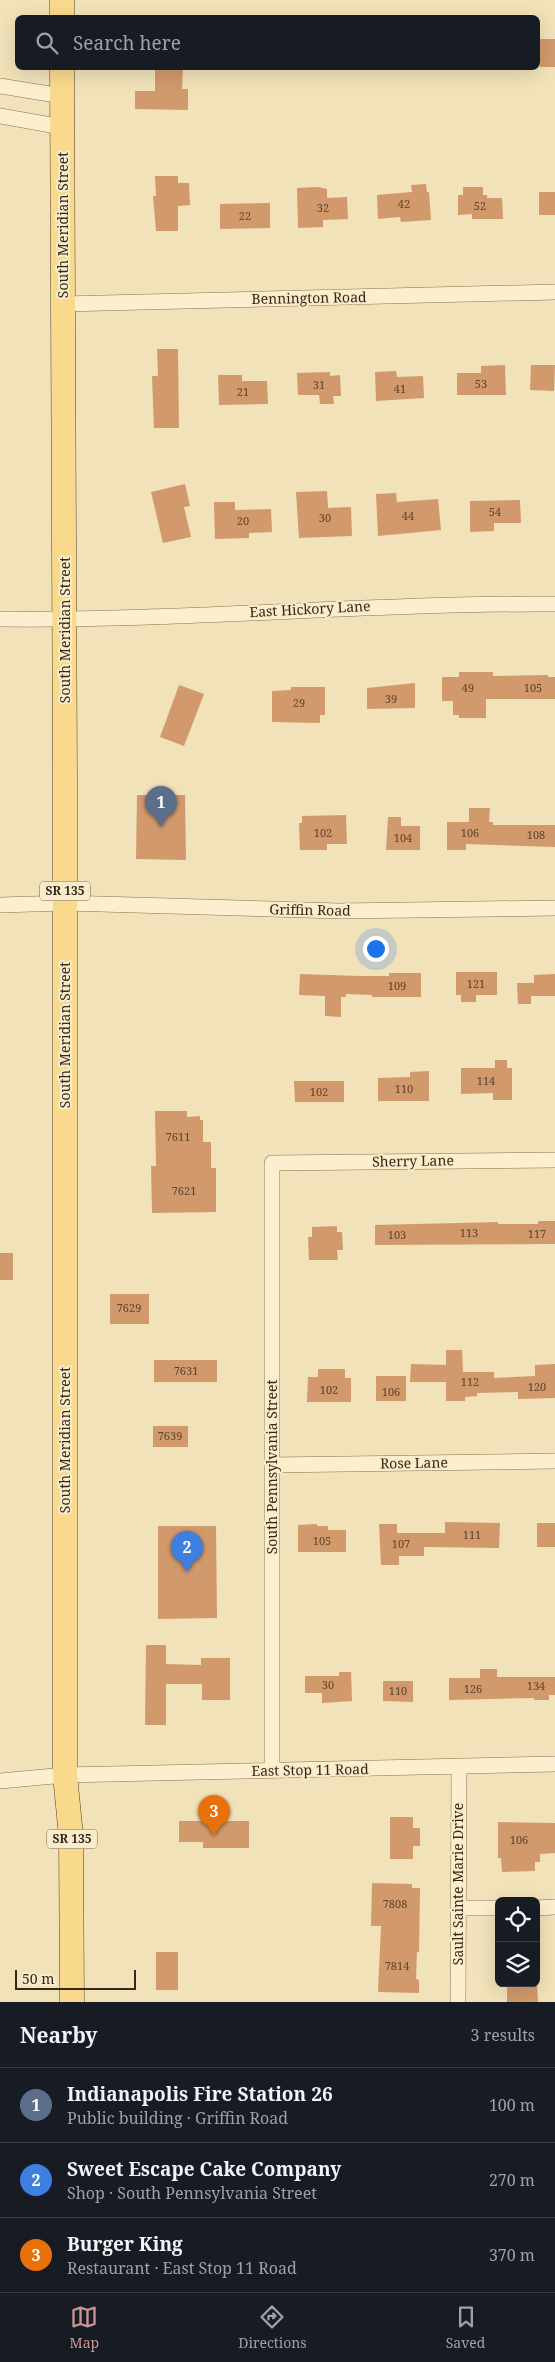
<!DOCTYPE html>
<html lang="en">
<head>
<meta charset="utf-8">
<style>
  :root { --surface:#171b24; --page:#20242c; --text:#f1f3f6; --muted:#9ea1a6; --line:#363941; --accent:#cb9495 }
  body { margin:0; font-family:"Noto Serif",serif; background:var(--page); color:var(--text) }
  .controls { position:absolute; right:15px; bottom:15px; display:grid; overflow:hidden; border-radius:8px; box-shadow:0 5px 20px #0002 }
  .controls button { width:45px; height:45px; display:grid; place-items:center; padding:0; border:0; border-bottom:1px solid var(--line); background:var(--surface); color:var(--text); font:25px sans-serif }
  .scale { position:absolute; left:15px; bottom:12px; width:121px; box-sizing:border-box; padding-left:5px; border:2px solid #362819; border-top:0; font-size:14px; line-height:18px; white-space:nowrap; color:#362819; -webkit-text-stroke:4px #f8ecca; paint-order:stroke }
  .you { position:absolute; left:375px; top:948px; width:18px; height:18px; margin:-12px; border:4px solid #fff; border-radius:50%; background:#1a73e8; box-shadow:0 0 0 8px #1a73e833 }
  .badge { display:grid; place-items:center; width:32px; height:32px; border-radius:50%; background:var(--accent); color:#fff; font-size:16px; font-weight:700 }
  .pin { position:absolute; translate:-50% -41px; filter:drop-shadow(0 1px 2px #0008) }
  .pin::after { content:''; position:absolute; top:26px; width:18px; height:15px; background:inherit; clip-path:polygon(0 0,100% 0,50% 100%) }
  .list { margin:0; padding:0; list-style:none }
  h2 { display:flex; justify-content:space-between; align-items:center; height:65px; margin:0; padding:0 20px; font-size:21px }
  h2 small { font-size:16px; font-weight:400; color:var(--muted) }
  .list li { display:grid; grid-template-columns:32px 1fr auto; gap:15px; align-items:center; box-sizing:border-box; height:75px; padding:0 20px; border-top:1px solid var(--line) }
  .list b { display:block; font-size:19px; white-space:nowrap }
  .list p { margin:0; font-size:16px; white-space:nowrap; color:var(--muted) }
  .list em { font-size:16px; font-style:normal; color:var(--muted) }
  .icon { flex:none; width:28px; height:28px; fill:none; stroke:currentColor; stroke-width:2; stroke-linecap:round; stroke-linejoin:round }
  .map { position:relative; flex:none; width:555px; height:2002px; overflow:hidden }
  .search { position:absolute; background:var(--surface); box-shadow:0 5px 20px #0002; left:15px; right:15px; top:15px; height:55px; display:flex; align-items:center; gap:12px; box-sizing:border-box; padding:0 18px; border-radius:8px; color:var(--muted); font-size:19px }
  .sheet { height:290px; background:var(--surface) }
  nav { display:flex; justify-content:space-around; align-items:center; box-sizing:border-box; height:70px; border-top:1px solid var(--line); background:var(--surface); font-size:14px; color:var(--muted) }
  nav a { display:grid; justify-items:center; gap:2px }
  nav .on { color:var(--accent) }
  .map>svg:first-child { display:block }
  .building { fill:#d2996c }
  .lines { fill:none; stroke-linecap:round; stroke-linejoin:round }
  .street-casing { stroke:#887153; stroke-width:16 }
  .primary-casing { stroke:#553e28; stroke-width:25 }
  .street { stroke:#fbefcd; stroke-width:15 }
  .primary { stroke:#f9da8d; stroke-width:24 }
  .labels { text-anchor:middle; stroke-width:4; stroke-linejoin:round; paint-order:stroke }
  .number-label { font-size:11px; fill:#5d442e }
  .shield { fill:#f8ecca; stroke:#70634e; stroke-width:1 }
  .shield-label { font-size:12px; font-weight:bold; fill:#362819 }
  .street-label { font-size:14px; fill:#362819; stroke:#f8ecca }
</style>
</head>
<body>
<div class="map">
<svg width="555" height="2002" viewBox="0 0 555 2002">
  <rect width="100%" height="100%" fill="#f1e2b9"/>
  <path class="building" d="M540,39H555V67H540Z
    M155,68H183L182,89H188V110L135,109V91H155Z
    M155,176H178V183H189L190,205L178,206V231H156L153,196H156Z
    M426,184L427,192H429L431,220L401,222L400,217L378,219L377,195L412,192L411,185Z
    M318,187L327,189V198L347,197L348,219L323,220V227L298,228L297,188Z
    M463,187H483V195H487V198H502L503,219H472V214L458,215V195H463Z
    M539,192H555V215H539Z
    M270,203V228L220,229V204Z
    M157,349H178L179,428H154L152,376H158Z
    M505,365L506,395H457V373H481V366Z
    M531,365H555L554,391L530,390Z
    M396,371L397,377L423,376L424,398L376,401L375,372Z
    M330,372V376L340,375L341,396H333L334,404H320L319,395H298L297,373Z
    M218,375H242V381H267L268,404L219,405Z
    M185,484L190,506L184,507L191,537L163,543L151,492Z
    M327,491L328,508L351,507L352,536L299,538L296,492Z
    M396,493L397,502L438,499L441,530L378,536L376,494Z
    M520,500L521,523H494V531L470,532V501Z
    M214,502H235V510L271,509L272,532L249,533V538L215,539Z
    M459,672H493V676L548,675V677H555V699H486V718H459V715H453V701H442V677H459Z
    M415,683V708L367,709V688Z
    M179,685L204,694L184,746L160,737Z
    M291,687H325V715H320V723L272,722V691L291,690Z
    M137,795H185L186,860L136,859Z
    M469,808H490L489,822H493V825H555V847L466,844V850H447V822H469Z
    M346,815L347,844H327V850H300L299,823H302V816Z
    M388,817H401V826H420V850H386Z
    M456,972H497V995H476V1002H461V995H456Z
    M389,973H421V997H372V995L346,994V997H341V1017L325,1016V996L299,995L300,974L360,976H389Z
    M555,974V996H531V1004H518L517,983H534V975Z
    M495,1060H507V1068H512V1100H493V1093L461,1094V1068H495Z
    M429,1071V1101H378V1078L410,1077V1072Z
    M294,1081H344V1102H295Z
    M155,1111H187V1117L200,1116V1120H203V1142H211V1168H216V1212L152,1213L151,1166H156Z
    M538,1221H555V1244L375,1245V1225L498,1222V1224H538Z
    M337,1226V1232H342L343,1250H337L338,1260H309L308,1237H312V1227Z
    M0,1253H13V1280H0Z
    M110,1294H149V1324H110Z
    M446,1350H462L463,1372H494V1378L535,1376V1365L555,1364V1398L518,1399V1392L477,1393V1396L465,1397V1401H446V1382H410L411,1364L446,1365Z
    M154,1360H217V1382H154Z
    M318,1369H345V1378H351V1402H307L308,1377H318Z
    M376,1376H406V1401H376Z
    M153,1426H188V1447H153Z
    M445,1522L500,1523L499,1548L424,1547V1556H399V1565H381L379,1524H397V1533H445Z
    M537,1523H555V1547H537Z
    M317,1524V1526H328V1530H346V1552H298V1525Z
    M158,1526H216L217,1618L158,1619Z
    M146,1645H166V1664L201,1665V1658H230V1700H202V1684H166V1725H145Z
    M480,1669H497V1677H555V1695H549V1700H534V1698L449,1700V1678H480Z
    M339,1672H351L352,1701L322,1703V1693H305V1676H339Z
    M383,1681H413V1702L383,1701Z
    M390,1817H413V1828H420V1846H413V1859H390Z
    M179,1821H249V1848H203V1842H179Z
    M498,1822L555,1823V1853L540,1854V1862H535V1871L502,1872L501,1858H498Z
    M372,1883L412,1884V1888H420L419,1952H417L416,1979L419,1980V1993L378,1992L381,1926H371Z
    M156,1952H178V1990H156Z
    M507,1983H537L538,2002H507Z"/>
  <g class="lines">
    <defs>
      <path id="street" d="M0,86L62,96
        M0,116L62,127
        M63,304L555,292
        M0,619C185,621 370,603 555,604
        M0,905L65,903L339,911L555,908
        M272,1465L555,1461
        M272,1771V1163L555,1160
        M0,1781L65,1775L555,1764
        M459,1908H499
        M536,1908L555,1907
        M458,2002L459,1766"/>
      <path id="primary" d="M62,0V18
        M62,68L65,782V1775L71,1836L72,2002"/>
    </defs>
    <use href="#street" class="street-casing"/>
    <use href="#primary" class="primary-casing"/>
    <use href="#street" class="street"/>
    <use href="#primary" class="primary"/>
  </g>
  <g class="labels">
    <g class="number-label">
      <text x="404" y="208">42</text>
      <text x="480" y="210">52</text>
      <text x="323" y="212">32</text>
      <text x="245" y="220">22</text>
      <text x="481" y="388">53</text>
      <text x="319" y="389">31</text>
      <text x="400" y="393">41</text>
      <text x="243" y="396">21</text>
      <text x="495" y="516">54</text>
      <text x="408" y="520">44</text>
      <text x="325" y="522">30</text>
      <text x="243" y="525">20</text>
      <text x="468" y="692">49</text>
      <text x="533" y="692">105</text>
      <text x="391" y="703">39</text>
      <text x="299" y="707">29</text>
      <text x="323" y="837">102</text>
      <text x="470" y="837">106</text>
      <text x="536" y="839">108</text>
      <text x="403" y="842">104</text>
      <text x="476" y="988">121</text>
      <text x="397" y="990">109</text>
      <text x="486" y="1085">114</text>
      <text x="404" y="1093">110</text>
      <text x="319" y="1096">102</text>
      <text x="178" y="1141">7611</text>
      <text x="184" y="1195">7621</text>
      <text x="469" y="1237">113</text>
      <text x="537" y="1238">117</text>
      <text x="397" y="1239">103</text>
      <text x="129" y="1312">7629</text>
      <text x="186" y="1375">7631</text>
      <text x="470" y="1386">112</text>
      <text x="537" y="1391">120</text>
      <text x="329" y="1394">102</text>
      <text x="391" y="1396">106</text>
      <text x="170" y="1440">7639</text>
      <text x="472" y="1539">111</text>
      <text x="322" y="1545">105</text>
      <text x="401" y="1548">107</text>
      <text x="328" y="1689">30</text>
      <text x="536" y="1690">134</text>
      <text x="473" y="1693">126</text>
      <text x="398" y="1695">110</text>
      <text x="519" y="1844">106</text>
      <text x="395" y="1908">7808</text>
      <text x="397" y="1970">7814</text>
    </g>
    <g class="shield">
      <rect x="40" y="881.5" width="50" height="19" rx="4"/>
      <rect x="47" y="1829.5" width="50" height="19" rx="4"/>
    </g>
    <g class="shield-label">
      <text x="65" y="895">SR 135</text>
      <text x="72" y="1843">SR 135</text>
    </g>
    <g class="street-label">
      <text transform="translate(63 225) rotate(-90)" y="5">South Meridian Street</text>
      <text transform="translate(309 298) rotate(-1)" y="5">Bennington Road</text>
      <text transform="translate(310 609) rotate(-3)" y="5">East Hickory Lane</text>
      <text transform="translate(65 630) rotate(-90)" y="5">South Meridian Street</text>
      <text transform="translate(310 910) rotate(1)" y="5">Griffin Road</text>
      <text transform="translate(65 1035) rotate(-90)" y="5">South Meridian Street</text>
      <text transform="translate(413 1161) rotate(-1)" y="5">Sherry Lane</text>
      <text transform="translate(65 1440) rotate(-90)" y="5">South Meridian Street</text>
      <text transform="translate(414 1463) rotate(-1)" y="5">Rose Lane</text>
      <text transform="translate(272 1467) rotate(-90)" y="5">South Pennsylvania Street</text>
      <text transform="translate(310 1770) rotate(-1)" y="5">East Stop 11 Road</text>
      <text transform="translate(458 1884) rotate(-90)" y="5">Sault Sainte Marie Drive</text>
    </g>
  </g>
</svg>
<div class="controls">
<button><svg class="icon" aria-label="locate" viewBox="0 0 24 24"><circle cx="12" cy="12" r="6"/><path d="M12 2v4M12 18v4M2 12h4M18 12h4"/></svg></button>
<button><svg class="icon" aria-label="layers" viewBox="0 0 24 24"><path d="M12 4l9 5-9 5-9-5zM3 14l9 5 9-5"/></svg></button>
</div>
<div class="scale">50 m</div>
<div class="you"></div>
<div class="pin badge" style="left:161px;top:827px;background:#5c6f8a">1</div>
<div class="pin badge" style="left:187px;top:1572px;background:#3f7fe0">2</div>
<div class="pin badge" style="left:214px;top:1836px;background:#e8710a">3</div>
<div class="search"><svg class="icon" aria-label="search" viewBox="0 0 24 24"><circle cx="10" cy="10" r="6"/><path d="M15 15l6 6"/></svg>Search here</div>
</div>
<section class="sheet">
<h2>Nearby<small>3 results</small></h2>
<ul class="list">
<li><span class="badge" style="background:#5c6f8a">1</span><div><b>Indianapolis Fire Station 26</b><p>Public building · Griffin Road</p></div><em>100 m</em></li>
<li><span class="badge" style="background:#3f7fe0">2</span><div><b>Sweet Escape Cake Company</b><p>Shop · South Pennsylvania Street</p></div><em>270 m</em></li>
<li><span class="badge" style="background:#e8710a">3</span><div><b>Burger King</b><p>Restaurant · East Stop 11 Road</p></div><em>370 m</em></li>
</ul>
</section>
<nav>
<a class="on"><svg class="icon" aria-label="map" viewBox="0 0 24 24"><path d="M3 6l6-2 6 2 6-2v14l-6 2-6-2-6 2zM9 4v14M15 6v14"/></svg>Map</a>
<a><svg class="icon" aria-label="directions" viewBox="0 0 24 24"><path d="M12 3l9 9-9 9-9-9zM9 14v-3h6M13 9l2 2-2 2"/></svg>Directions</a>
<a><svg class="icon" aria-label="saved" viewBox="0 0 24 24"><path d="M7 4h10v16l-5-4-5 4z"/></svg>Saved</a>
</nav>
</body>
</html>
